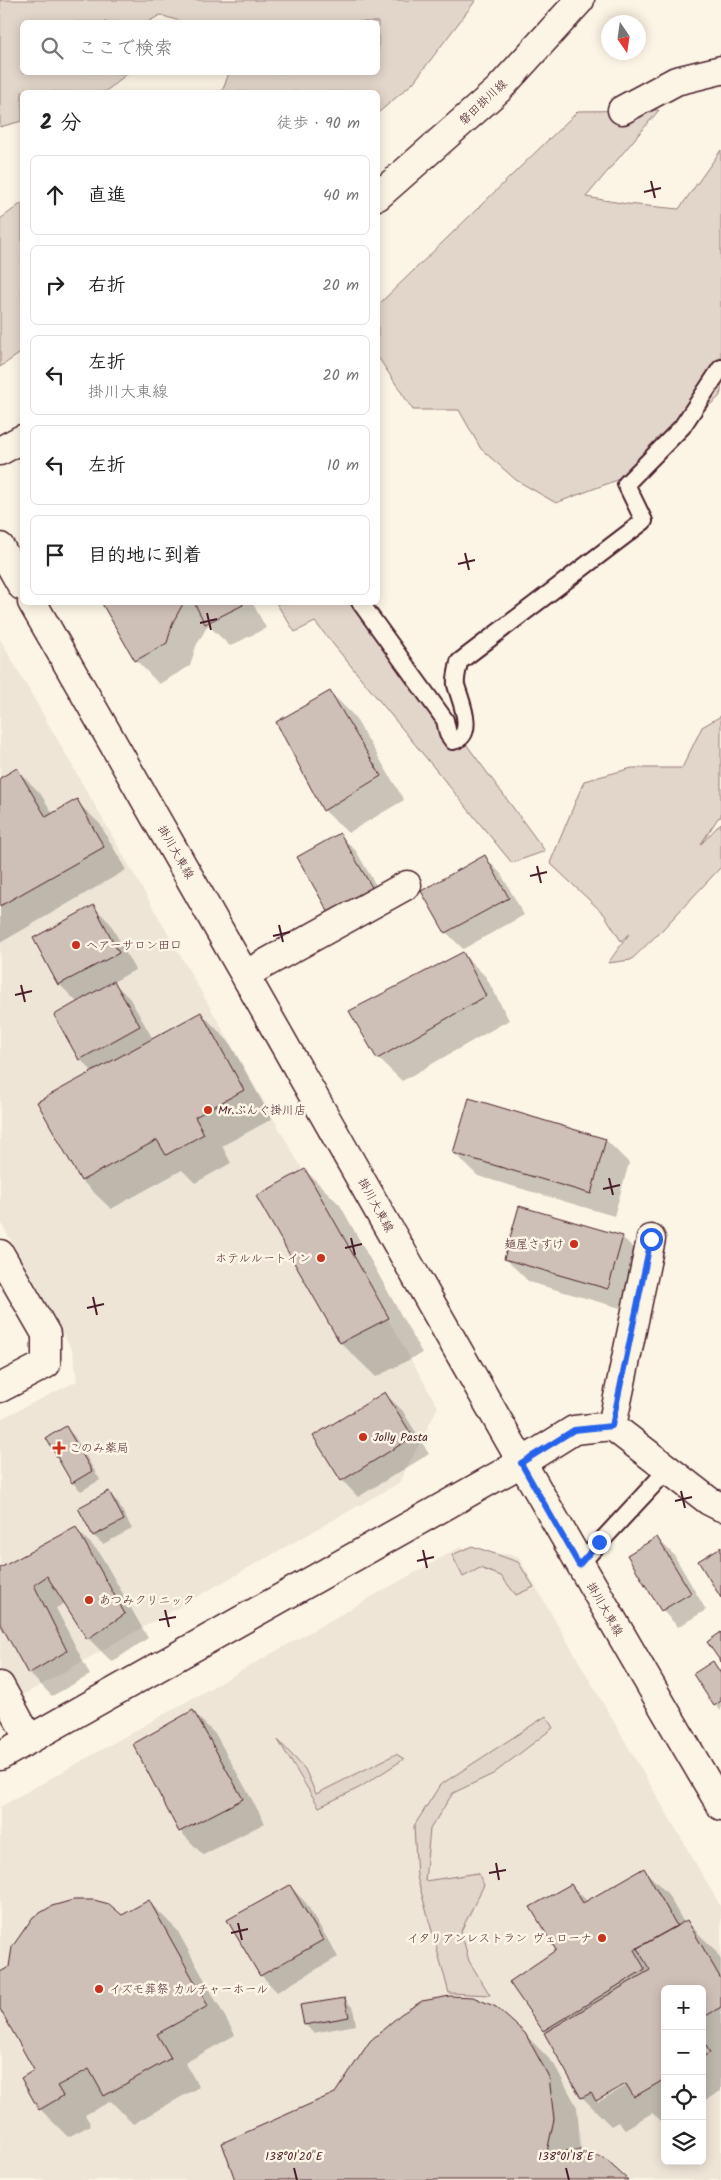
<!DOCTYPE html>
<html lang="ja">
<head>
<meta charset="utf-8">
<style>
  :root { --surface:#fff; --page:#f2f2f2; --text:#222; --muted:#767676; --line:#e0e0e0 }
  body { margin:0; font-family:Kalam,"Klee One",sans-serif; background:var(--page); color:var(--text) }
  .controls { position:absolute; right:15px; bottom:15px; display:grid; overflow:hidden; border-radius:8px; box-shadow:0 2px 12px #0003 }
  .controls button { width:45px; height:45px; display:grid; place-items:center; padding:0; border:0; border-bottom:1px solid var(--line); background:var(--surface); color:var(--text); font:25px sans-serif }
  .compass { position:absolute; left:601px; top:15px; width:45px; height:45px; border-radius:50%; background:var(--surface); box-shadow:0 2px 12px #0003; rotate:167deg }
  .stop { position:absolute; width:15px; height:15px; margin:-11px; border:4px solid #2563eb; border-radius:50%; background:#fff }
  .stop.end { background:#2563eb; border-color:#fff; box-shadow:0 1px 5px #0008 }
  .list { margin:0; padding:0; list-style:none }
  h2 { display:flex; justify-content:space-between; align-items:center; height:65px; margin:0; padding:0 20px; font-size:21px }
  h2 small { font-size:16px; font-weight:400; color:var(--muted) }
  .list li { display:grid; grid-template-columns:32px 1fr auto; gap:15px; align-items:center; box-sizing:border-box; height:80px; margin:0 10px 10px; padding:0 10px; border:1px solid var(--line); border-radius:8px }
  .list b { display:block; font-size:19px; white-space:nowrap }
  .list p { margin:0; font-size:16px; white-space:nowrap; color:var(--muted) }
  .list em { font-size:16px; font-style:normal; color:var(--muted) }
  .icon { flex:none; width:28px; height:28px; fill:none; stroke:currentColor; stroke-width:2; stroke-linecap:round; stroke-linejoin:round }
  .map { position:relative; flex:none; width:721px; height:2180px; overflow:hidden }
  .search { position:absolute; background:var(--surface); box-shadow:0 2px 12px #0003; left:20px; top:20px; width:360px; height:55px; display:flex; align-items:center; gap:12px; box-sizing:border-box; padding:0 18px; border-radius:8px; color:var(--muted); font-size:19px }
  .panel { position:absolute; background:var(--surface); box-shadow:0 2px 12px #0003; left:20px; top:90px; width:360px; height:515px; border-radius:8px }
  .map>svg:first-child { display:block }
  .built { fill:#eee5d7; fill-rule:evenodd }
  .green { fill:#e2d5ca; stroke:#967a7a }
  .shadow { fill:#0003; fill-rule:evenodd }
  .building { fill:#cfc0b7; stroke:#4a1f2b }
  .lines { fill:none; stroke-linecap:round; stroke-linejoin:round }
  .lane-casing { stroke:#4a1f2b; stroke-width:20 }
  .street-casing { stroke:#4a1f2b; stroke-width:31 }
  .secondary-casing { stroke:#4a1f2b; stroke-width:31 }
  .primary-casing { stroke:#4a1f2b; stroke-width:31 }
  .lane { stroke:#fcf5e5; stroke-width:16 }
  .street { stroke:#fcf5e5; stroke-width:28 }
  .secondary { stroke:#fcf5e5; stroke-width:28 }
  .primary { stroke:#fcf5e5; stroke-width:28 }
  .route { stroke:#2563eb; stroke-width:6 }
  .ticks { fill:none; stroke:#4a1f2b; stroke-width:2 }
  .poi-dot { fill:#c8321e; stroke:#fcf5e5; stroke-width:2 }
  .labels { text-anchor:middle; stroke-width:5; stroke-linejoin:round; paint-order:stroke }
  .street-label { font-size:12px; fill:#4a1f2b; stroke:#fcf5e5 }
  .poi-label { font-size:12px; fill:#4a1f2b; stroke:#fcf5e5; text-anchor:start }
  .ticks-label { font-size:12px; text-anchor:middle; fill:#4a1f2b; stroke:#fcf5e5; stroke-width:5; stroke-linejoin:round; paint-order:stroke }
</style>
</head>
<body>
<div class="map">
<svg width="721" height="2180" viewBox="0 0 721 2180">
  <rect width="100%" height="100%" fill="#fcf5e5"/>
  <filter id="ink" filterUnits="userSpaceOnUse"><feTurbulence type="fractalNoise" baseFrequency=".02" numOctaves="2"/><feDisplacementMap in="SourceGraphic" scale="10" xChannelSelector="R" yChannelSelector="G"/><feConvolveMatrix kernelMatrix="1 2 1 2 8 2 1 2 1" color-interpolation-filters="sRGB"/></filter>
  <g filter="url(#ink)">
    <path class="built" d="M0,639L438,1407L399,1483L0,1708V1419L77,1381L73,1352L0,1221Z
      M460,1547L518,1556L721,1907V2180H0V1807ZM665,1989H702V2161H665Z"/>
    <path class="green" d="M0,0H476L413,83L378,113V92H222L229,73L378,72V22H183L160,15L148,22H22V72L128,73L105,92H22V121L0,127Z
      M659,110L586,197L627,204L679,209L721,150V392L719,397L628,476L556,503L516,480L481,449L459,410H413L378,357V305L578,111Z
      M22,203V352L0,367V219Z
      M276,603H362L545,851L512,863L315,622L295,632Z
      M721,716V817L718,818L701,844L721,823V867L662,930L631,960L608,963L629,934L621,941L604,914L550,863L584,781L632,768H682L702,727Z
      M472,1546L518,1562L534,1587L516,1595L501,1576L480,1568L463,1577L452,1555Z
      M546,1716L553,1728L493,1774L453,1793L430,1829L425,1881L478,1873L484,1885L461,1931L469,1961L490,1995L449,1993L417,1877L414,1826L440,1785Z
      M278,1740L305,1769L316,1794L396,1754L404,1759L359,1788L319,1807Z"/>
    <path class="shadow" d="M102,602H252L266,628L230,646L208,625L196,646L190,666L159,684L136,660Z
      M330,692L354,716L404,800L348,833L324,810Z
      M17,770L40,793L53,814L76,801L100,824L126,870L0,943V780Z
      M339,834L356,851L388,906L348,931Z
      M485,857L501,874L524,915L463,949L446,932L423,891Z
      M94,907L110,923L135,970L113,982L130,999L153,1039L201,1013L229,1042L272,1119L222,1146L231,1163L195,1183L182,1170L111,1209L82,1181L39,1103L93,1072L80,1059L78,1003L59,984L35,938Z
      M463,954L486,977L509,1020L402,1081L378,1058Z
      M470,1100L606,1140L629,1163L614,1216L478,1176L454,1153Z
      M305,1170L340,1205L422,1353L376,1377L341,1343Z
      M622,1237L646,1260L631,1311L529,1282L506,1259Z
      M385,1394L402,1410L429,1454L358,1497L342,1480Z
      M66,1428L74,1436L100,1480L81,1491L73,1483L47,1438Z
      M109,1493L117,1501L132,1529L103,1544L94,1536L80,1509Z
      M76,1529L99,1552L148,1638L112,1662L88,1638L65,1603L56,1608L90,1675L52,1696L29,1673L0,1620V1569Z
      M657,1538L674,1555L706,1610L678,1627L662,1610Z
      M713,1662L721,1671V1711L715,1705Z
      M193,1712L216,1735L265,1823L203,1855L180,1831Z
      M644,1870L667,1893L684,1923L687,1922L715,1950L721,1960V2091L702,2102V1989H665V2124L652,2113L625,2129L618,2122L611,2126L582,2097L544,2030L571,1885L588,1902ZM631,2079L633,2082L598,2102L596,2100Z
      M290,1886L306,1903L338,1957L277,1992L261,1975Z
      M149,1902L177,1930L235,2035L185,2063L199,2087L133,2124L111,2101L85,2115L91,2125L68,2137L40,2109L36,2071L0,2007V1973L122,1916Z
      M345,1999L353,2008L356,2025L313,2033L305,2024Z
      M525,2034L554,2064L577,2107L581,2152L604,2159L628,2180H237Z"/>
    <path class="building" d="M101,602H184L173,622L167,643L135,661Z
      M194,602H242L243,605L205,624Z
      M330,691L381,776L323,811L276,722Z
      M17,768L46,817L77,799L104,847L0,906V778Z
      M340,833L373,889L330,915L297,857Z
      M485,855L509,898L445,933L421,891Z
      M94,905L119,953L58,985L33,938Z
      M463,952L486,996L377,1059L349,1011Z
      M114,981L140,1026L79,1060L54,1015Z
      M201,1012L244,1090L195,1117L204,1134L166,1155L157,1140L81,1181L37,1102Z
      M469,1098L606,1139L591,1194L453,1153Z
      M305,1169L389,1318L340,1343L256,1196Z
      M519,1206L623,1236L608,1289L504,1259Z
      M385,1392L413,1437L341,1481L313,1436Z
      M66,1426L92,1471L72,1483L46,1438Z
      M109,1491L124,1520L93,1536L78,1508Z
      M76,1527L125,1614L87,1639L47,1576L34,1585L67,1651L28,1674L0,1623V1568Z
      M657,1537L691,1593L661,1611L627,1555Z
      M721,1547V1598L698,1561Z
      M721,1632V1662L707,1642Z
      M713,1661L721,1674V1701L714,1706L693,1674Z
      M193,1710L243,1799L179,1832L133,1744Z
      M644,1868L677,1926L634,1950L645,1969L543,2031L509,1982L556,1950L530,1907L571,1884L583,1903Z
      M290,1885L323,1940L260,1976L227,1920Z
      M73,1900H94L109,1904L122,1915L149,1900L208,2006L157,2034L171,2058L104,2096L89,2069L57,2086L63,2096L39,2110L21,2078L34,2070L0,2009V1972L9,1967L12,1947L33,1917L52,1906Z
      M687,1920L721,1979V2007L702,2018V1989H665V2079L634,2097L626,2084L596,2101L591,2093L581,2098L544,2033L650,1970L637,1948Z
      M450,1996L473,1997L496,2007L525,2033L549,2077L554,2119L547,2152L579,2150L604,2158L628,2180H235L222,2143L335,2093L370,2041L401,2014L422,2001Z
      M345,1998L349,2017L304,2025L300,2005Z
      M702,2039L710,2053L702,2057Z"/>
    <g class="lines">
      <defs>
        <path id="lane" d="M360,602L445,720L448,734L453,741C477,735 460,700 456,685C455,678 458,669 459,662L644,521L626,484L682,427L721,368
          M579,1565L668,1469"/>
        <path id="street" d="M622,110L676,81L721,70
          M246,974L407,885
          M0,1254L46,1334V1364L0,1388
          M612,1426L651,1239
          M521,1463L574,1430L612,1426L709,1501L721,1507
          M0,1686L29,1739"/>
        <path id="secondary" d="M378,196L498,90L580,0
          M0,451L22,439
          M0,1756L521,1463"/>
        <path id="primary" d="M0,547L22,586
          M32,602C263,1003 487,1408 721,1806"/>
      </defs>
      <use href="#lane" class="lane-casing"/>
      <use href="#street" class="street-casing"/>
      <use href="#secondary" class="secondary-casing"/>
      <use href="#primary" class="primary-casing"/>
      <use href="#lane" class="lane"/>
      <use href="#street" class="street"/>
      <use href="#secondary" class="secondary"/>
      <use href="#primary" class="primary"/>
    </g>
  </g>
  <g class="lines" filter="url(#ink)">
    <path class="route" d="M599,1542L579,1565L521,1463L574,1430L612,1426L651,1239"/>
  </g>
  <path class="ticks" d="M651,181L655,198M644,192L661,188M465,553L469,570M458,564L475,560M207,613L211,630M200,623L217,619M537,866L541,883M530,876L547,872M279,925L283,942M273,936L290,932M21,985L25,1002M15,995L32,991M609,1178L613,1195M603,1189L620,1185M351,1238L355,1255M345,1248L362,1244M93,1297L97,1315M87,1308L104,1304M681,1491L685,1508M675,1501L692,1497M423,1550L427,1568M417,1561L434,1557M165,1610L169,1627M159,1620L176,1617M496,1863L499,1880M489,1873L506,1870M238,1923L242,1940M231,1933L248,1929M294,2168L297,2180M566,2168L569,2180"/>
  <g class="poi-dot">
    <circle cx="76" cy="945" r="5"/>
    <circle cx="208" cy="1110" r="5"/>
    <circle cx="574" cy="1244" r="5"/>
    <circle cx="321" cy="1258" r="5"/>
    <circle cx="363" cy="1437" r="5"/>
    <path d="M56.5 1440.5h5v5h5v5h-5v5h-5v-5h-5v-5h5z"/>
    <circle cx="89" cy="1600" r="5"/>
    <circle cx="602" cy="1938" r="5"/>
    <circle cx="99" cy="1989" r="5"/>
  </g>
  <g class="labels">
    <g class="street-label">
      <text transform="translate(483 102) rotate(-43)" y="4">磐田掛川線</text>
      <text transform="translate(176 852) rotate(60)" y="4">掛川大東線</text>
      <text transform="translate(376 1205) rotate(61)" y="4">掛川大東線</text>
      <text transform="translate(605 1609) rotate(60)" y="4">掛川大東線</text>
    </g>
    <g class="poi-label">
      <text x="86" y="949">ヘアーサロン田口</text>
      <text x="218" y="1114">Mr.ぶんぐ掛川店</text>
      <text x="564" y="1248" text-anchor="end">麺屋さすけ</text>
      <text x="311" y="1262" text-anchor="end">ホテルルートイン</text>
      <text x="373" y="1441">Jolly Pasta</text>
      <text x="69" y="1452">このみ薬局</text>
      <text x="99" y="1604">あつみクリニック</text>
      <text x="592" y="1942" text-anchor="end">イタリアンレストラン ヴェローナ</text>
      <text x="109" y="1993">イズモ葬祭 カルチャーホール</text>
    </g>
  </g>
  <g class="ticks-label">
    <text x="294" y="2160">138°01'20"E</text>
    <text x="566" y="2160">138°01'18"E</text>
  </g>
</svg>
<div class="controls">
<button>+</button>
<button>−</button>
<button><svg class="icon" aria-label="locate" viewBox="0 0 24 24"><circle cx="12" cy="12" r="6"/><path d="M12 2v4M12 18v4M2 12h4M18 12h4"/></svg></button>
<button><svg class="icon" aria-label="layers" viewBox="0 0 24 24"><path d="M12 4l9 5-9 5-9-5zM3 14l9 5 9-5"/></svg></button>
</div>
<svg class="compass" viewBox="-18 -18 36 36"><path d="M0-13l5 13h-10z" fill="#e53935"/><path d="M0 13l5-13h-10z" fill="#767676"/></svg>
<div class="stop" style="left:651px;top:1239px"></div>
<div class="stop end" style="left:599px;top:1542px"></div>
<div class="search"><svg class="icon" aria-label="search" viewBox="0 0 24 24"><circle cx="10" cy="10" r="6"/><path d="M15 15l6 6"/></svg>ここで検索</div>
<section class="panel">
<h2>2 分<small>徒歩 · 90 m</small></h2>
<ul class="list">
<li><svg class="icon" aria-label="ahead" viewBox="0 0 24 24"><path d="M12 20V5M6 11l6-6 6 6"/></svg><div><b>直進</b></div><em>40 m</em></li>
<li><svg class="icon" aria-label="right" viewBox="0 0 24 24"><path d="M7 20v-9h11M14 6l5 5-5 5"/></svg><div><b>右折</b></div><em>20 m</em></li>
<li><svg class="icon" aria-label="left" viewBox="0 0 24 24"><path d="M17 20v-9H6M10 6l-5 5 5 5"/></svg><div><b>左折</b><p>掛川大東線</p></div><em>20 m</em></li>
<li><svg class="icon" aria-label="left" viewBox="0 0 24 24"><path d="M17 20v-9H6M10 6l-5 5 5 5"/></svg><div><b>左折</b></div><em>10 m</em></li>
<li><svg class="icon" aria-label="arrive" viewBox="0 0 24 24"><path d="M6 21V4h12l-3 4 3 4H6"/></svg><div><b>目的地に到着</b></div></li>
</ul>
</section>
</div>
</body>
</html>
